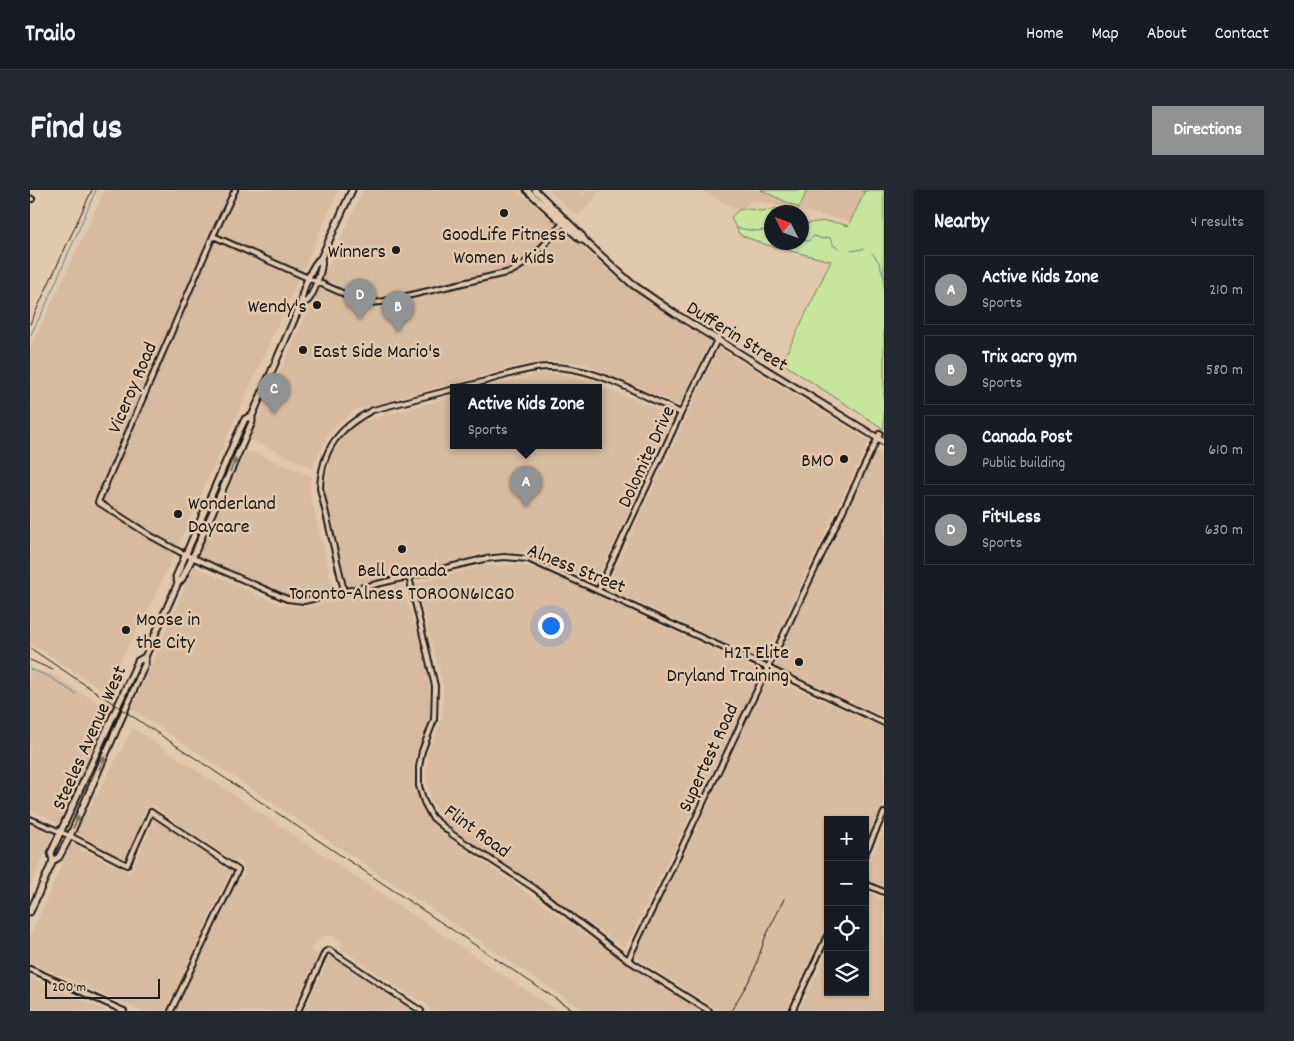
<!DOCTYPE html>
<html lang="en">
<head>
<meta charset="utf-8">
<style>
  :root { --surface:#171b24; --page:#242831; --text:#f1f3f6; --muted:#9ea1a6; --line:#363941; --accent:#919294 }
  body { margin:0; font-family:Dekko,sans-serif; background:var(--page); color:var(--text) }
  .controls { position:absolute; right:15px; bottom:15px; display:grid; overflow:hidden; border-radius:0px; box-shadow:0 1px 4px #0004 }
  .controls button { width:45px; height:45px; display:grid; place-items:center; padding:0; border:0; border-bottom:1px solid var(--line); background:var(--surface); color:var(--text); font:25px sans-serif }
  .compass { position:absolute; left:734px; top:15px; width:45px; height:45px; border-radius:50%; background:var(--surface); box-shadow:0 1px 4px #0004; rotate:312deg }
  .scale { position:absolute; left:15px; bottom:12px; width:115px; box-sizing:border-box; padding-left:5px; border:2px solid #1c1c1c; border-top:0; font-size:14px; line-height:18px; white-space:nowrap; color:#1c1c1c; -webkit-text-stroke:4px #e2c9ab; paint-order:stroke }
  .you { position:absolute; left:520px; top:435px; width:18px; height:18px; margin:-12px; border:4px solid #fff; border-radius:50%; background:#1a73e8; box-shadow:0 0 0 8px #1a73e833 }
  .badge { display:grid; place-items:center; width:32px; height:32px; border-radius:50%; background:var(--accent); color:#fff; font-size:16px; font-weight:700 }
  .pin { position:absolute; translate:-50% -41px; filter:drop-shadow(0 1px 2px #0008) }
  .pin::after { content:''; position:absolute; top:26px; width:18px; height:15px; background:inherit; clip-path:polygon(0 0,100% 0,50% 100%) }
  .popup { position:absolute; left:420px; top:194px; width:152px; height:65px; box-sizing:border-box; display:grid; place-content:center; border-radius:0px; background:var(--surface); filter:drop-shadow(0 1px 4px #0005); font-size:16px; white-space:nowrap; color:var(--muted) }
  .popup b { font-size:19px; color:var(--text) }
  .popup::after { content:''; position:absolute; left:50%; top:100%; margin-left:-10px; border:10px solid transparent; border-top-color:var(--surface) }
  .list { margin:0; padding:0; list-style:none }
  h2 { display:flex; justify-content:space-between; align-items:center; height:65px; margin:0; padding:0 20px; font-size:21px }
  h2 small { font-size:16px; font-weight:400; color:var(--muted) }
  .list li { display:grid; grid-template-columns:32px 1fr auto; gap:15px; align-items:center; box-sizing:border-box; height:70px; margin:0 10px 10px; padding:0 10px; border:1px solid var(--line); border-radius:0px }
  .list b { display:block; font-size:19px; white-space:nowrap }
  .list p { margin:0; font-size:16px; white-space:nowrap; color:var(--muted) }
  .list em { font-size:16px; font-style:normal; color:var(--muted) }
  .icon { flex:none; width:28px; height:28px; fill:none; stroke:currentColor; stroke-width:2; stroke-linecap:round; stroke-linejoin:round }
  .map { position:relative; flex:none; width:854px; height:821px; overflow:hidden; border-radius:0px }
  header { display:flex; align-items:center; gap:30px; box-sizing:border-box; height:70px; padding:0 25px; background:var(--surface); border-bottom:1px solid var(--line) }
  header strong { font-size:24px }
  nav { display:flex; gap:28px; margin-inline-start:auto; font-size:18px }
  .intro { display:flex; align-items:center; justify-content:space-between; box-sizing:border-box; height:120px; padding:0 30px }
  h1 { margin:0; font-size:35px }
  .button { padding:12px 22px; border-radius:0px; background:var(--accent); color:#fff; font-size:18px; font-weight:700 }
  main { display:flex; gap:30px; padding:0 30px }
  aside { flex:1; background:var(--surface); border-radius:0px; box-shadow:0 1px 4px #0004 }
  .map>svg:first-child { display:block }
  .built { fill:#d8bb9f }
  .green { fill:#c6e69e; stroke:#71815d }
  .lines { fill:none; stroke-linecap:round; stroke-linejoin:round }
  .stream { stroke:#578691; stroke-width:1 }
  .street-casing { stroke:#1c1c1c; stroke-width:8 }
  .secondary-casing { stroke:#1c1c1c; stroke-width:9 }
  .street { stroke:#e2c9ab; stroke-width:4 }
  .secondary { stroke:#e2c9ab; stroke-width:5 }
  .rail { stroke:#1c1c1c; stroke-width:1 }
  .oneway { fill:#7f7264 }
  .poi-dot { fill:#1c1c1c; stroke:#e2c9ab; stroke-width:2 }
  .labels { text-anchor:middle; stroke-width:5; stroke-linejoin:round; paint-order:stroke }
  .poi-label { font-size:20px; fill:#1c1c1c; stroke:#e2c9ab; text-anchor:end }
  .street-label { font-size:20px; fill:#1c1c1c; stroke:#e2c9ab }
</style>
</head>
<body>
<header>
<strong>Trailo</strong>
<nav><a>Home</a><a>Map</a><a>About</a><a>Contact</a></nav>
</header>
<div class="intro"><h1>Find us</h1><a class="button">Directions</a></div>
<main>
<div class="map">
<svg width="854" height="821" viewBox="0 0 854 821">
  <rect width="100%" height="100%" fill="#e2c9ab"/>
  <filter id="ink" filterUnits="userSpaceOnUse"><feTurbulence type="fractalNoise" baseFrequency=".02" numOctaves="2"/><feDisplacementMap in="SourceGraphic" scale="10" xChannelSelector="R" yChannelSelector="G"/><feConvolveMatrix kernelMatrix="1 2 1 2 8 2 1 2 1" color-interpolation-filters="sRGB"/></filter>
  <g filter="url(#ink)">
    <path class="built" d="M75,0H309L121,415L74,501L0,453V159Z
      M333,0H487L595,94L623,115L680,152L650,215L555,174L521,171L495,174L324,220L298,244L283,278L219,249Z
      M519,0H555L547,10L558,0H571L549,26L539,19Z
      M670,0H836L820,31L721,10L710,21Z
      M689,158L839,251L734,471L576,398Z
      M510,183L534,184L564,193L643,226L566,392L497,362H463L318,396L295,304L300,269L314,245L328,232L423,207L424,256H568V198H455Z
      M845,260L854,266V527L743,475L801,357Z
      M220,261L281,286L280,303L304,399L263,407L253,405L169,366L214,263Z
      M487,375L512,380L731,482L595,758L414,634L401,610L395,585L398,563L413,526V496L386,393L451,376Z
      M164,376L251,415L278,417L372,395L392,459L402,502V523L384,570V590L391,616L408,640L610,783L671,821H554L102,519Z
      M0,479L20,483L80,520L30,634L0,619Z
      M738,486L854,538V612L835,652V630H798V732L756,821H689L603,765L664,645Z
      M103,538L527,821H402L395,812L386,809L311,759L312,750L300,745L294,746L286,752L281,760L288,765L262,821H146L207,691L212,688L216,679L209,671L202,670L129,620L124,614L117,618L111,628V637L94,670L46,643Z
      M125,629L201,680L136,821H111L0,772V746L41,654L100,683Z
      M0,634L18,642L23,646L0,697Z
      M854,640V697L835,688V682Z
      M835,701L854,710V821H769L798,761V802H835Z
      M300,766L382,821H274Z
      M0,787L77,821H0Z"/>
    <path class="green" d="M731,0H777L769,18Z
      M836,0H854V239L752,173L801,71L737,55L710,45L701,28C704,24 708,19 714,19C719,18 726,21 731,21C742,21 749,15 759,22H742V52H772V31L776,34C792,30 803,31 818,36L834,4L832,1L835,2Z"/>
    <g class="lines">
      <path class="stream" d="M708,38L725,41L742,40
        M772,50L778,51L784,46L793,49L799,47L804,56L808,58
        M761,52H765
        M821,61L833,59
        M842,63L849,72L854,87
        M0,146L14,119L66,0
        M0,479L18,486L46,504"/>
      <defs>
        <path id="street" d="M205,0L183,46L68,312L121,346L150,362L257,409L274,411L454,369L474,367L498,369L736,477L854,533
          M0,8L2,9
          M183,46L328,110L340,113L351,112L480,82C503,71 517,51 533,33
          M428,198C454,193 480,182 506,178C557,171 606,203 651,223
          M379,387L405,496L404,530L392,561L389,577V596L394,612L402,627L423,645L504,698L598,770L679,821
          M314,401L290,298C292,259 309,237 343,220L424,199
          M568,401L651,223L690,144
          M0,629L40,646L97,675L121,622L208,680L141,821
          M835,664L854,623
          M835,694L854,702
          M598,770L850,243
          M0,779L94,821
          M268,821L295,762L299,760L391,821
          M762,821L798,744"/>
        <path id="secondary" d="M497,0L550,49L555,51L602,94L644,123L854,252
          M505,0L552,46L555,51
          M271,114C273,113 276,112 278,110C284,103 294,76 291,68
          M148,393L146,387L206,248L215,229L222,226
          M23,671L21,663L108,471L115,467
          M0,722L23,671L29,667L40,646L115,474V467L148,393L152,389L165,362L222,232V226L271,114C271,103 282,74 291,68L322,0"/>
      </defs>
      <use href="#street" class="street-casing"/>
      <use href="#secondary" class="secondary-casing"/>
      <use href="#street" class="street"/>
      <use href="#secondary" class="secondary"/>
      <path class="rail" d="M0,134L62,0
        M0,458L544,821
        M0,470L23,480
        M701,821L723,784L735,748L754,709"/>
    </g>
    <defs><path id="oneway-solid" d="M-6-.8H1V-3.2L6.5 0L1 3.2V.8H-6Z" transform="scale(1.25)"/></defs>
    <g class="oneway">
      <use href="#oneway-solid" transform="translate(203 275) rotate(-66)"/>
      <use href="#oneway-solid" transform="translate(72 573) rotate(-66)"/>
      <use href="#oneway-solid" transform="translate(46 632) rotate(-66)"/>
    </g>
  </g>
  <g class="poi-dot">
    <circle cx="474" cy="23" r="5"/>
    <circle cx="366" cy="60" r="5"/>
    <circle cx="287" cy="115" r="5"/>
    <circle cx="273" cy="160" r="5"/>
    <circle cx="814" cy="269" r="5"/>
    <circle cx="148" cy="324" r="5"/>
    <circle cx="372" cy="359" r="5"/>
    <circle cx="96" cy="440" r="5"/>
    <circle cx="769" cy="472" r="5"/>
  </g>
  <g class="labels">
    <g class="poi-label">
      <text x="474" y="50" text-anchor="middle">GoodLife Fitness<tspan x="474" dy="23">Women &amp; Kids</tspan></text>
      <text x="356" y="67">Winners</text>
      <text x="277" y="122">Wendy's</text>
      <text x="283" y="167" text-anchor="start">East Side Mario's</text>
      <text x="804" y="276">BMO</text>
      <text x="158" y="319" text-anchor="start">Wonderland<tspan x="158" dy="23">Daycare</tspan></text>
      <text x="372" y="386" text-anchor="middle">Bell Canada<tspan x="372" dy="23">Toronto-Alness TOROON61CG0</tspan></text>
      <text x="106" y="435" text-anchor="start">Moose in<tspan x="106" dy="23">the City</tspan></text>
      <text x="759" y="468">H2T Elite<tspan x="759" dy="23">Dryland Training</tspan></text>
    </g>
    <g class="street-label">
      <text transform="translate(708 145) rotate(32)" y="7">Dufferin Street</text>
      <text transform="translate(101 197) rotate(-67)" y="7">Viceroy Road</text>
      <text transform="translate(615 266) rotate(-65)" y="7">Dolomite Drive</text>
      <text transform="translate(547 377) rotate(22)" y="7">Alness Street</text>
      <text transform="translate(58 547) rotate(-66)" y="7">Steeles Avenue West</text>
      <text transform="translate(677 567) rotate(-65)" y="7">Supertest Road</text>
      <text transform="translate(448 640) rotate(36)" y="7">Flint Road</text>
    </g>
  </g>
</svg>
<div class="controls">
<button>+</button>
<button>−</button>
<button><svg class="icon" aria-label="locate" viewBox="0 0 24 24"><circle cx="12" cy="12" r="6"/><path d="M12 2v4M12 18v4M2 12h4M18 12h4"/></svg></button>
<button><svg class="icon" aria-label="layers" viewBox="0 0 24 24"><path d="M12 4l9 5-9 5-9-5zM3 14l9 5 9-5"/></svg></button>
</div>
<svg class="compass" viewBox="-18 -18 36 36"><path d="M0-13l5 13h-10z" fill="#e53935"/><path d="M0 13l5-13h-10z" fill="#9ea1a6"/></svg>
<div class="scale">200 m</div>
<div class="you"></div>
<div class="pin badge" style="left:496px;top:317px">A</div>
<div class="popup"><b>Active Kids Zone</b>Sports</div>
<div class="pin badge" style="left:368px;top:142px">B</div>
<div class="pin badge" style="left:244px;top:224px">C</div>
<div class="pin badge" style="left:330px;top:130px">D</div>
</div>
<aside>
<h2>Nearby<small>4 results</small></h2>
<ul class="list">
<li><span class="badge">A</span><div><b>Active Kids Zone</b><p>Sports</p></div><em>210 m</em></li>
<li><span class="badge">B</span><div><b>Trix acro gym</b><p>Sports</p></div><em>580 m</em></li>
<li><span class="badge">C</span><div><b>Canada Post</b><p>Public building</p></div><em>610 m</em></li>
<li><span class="badge">D</span><div><b>Fit4Less</b><p>Sports</p></div><em>630 m</em></li>
</ul>
</aside>
</main>
</body>
</html>
